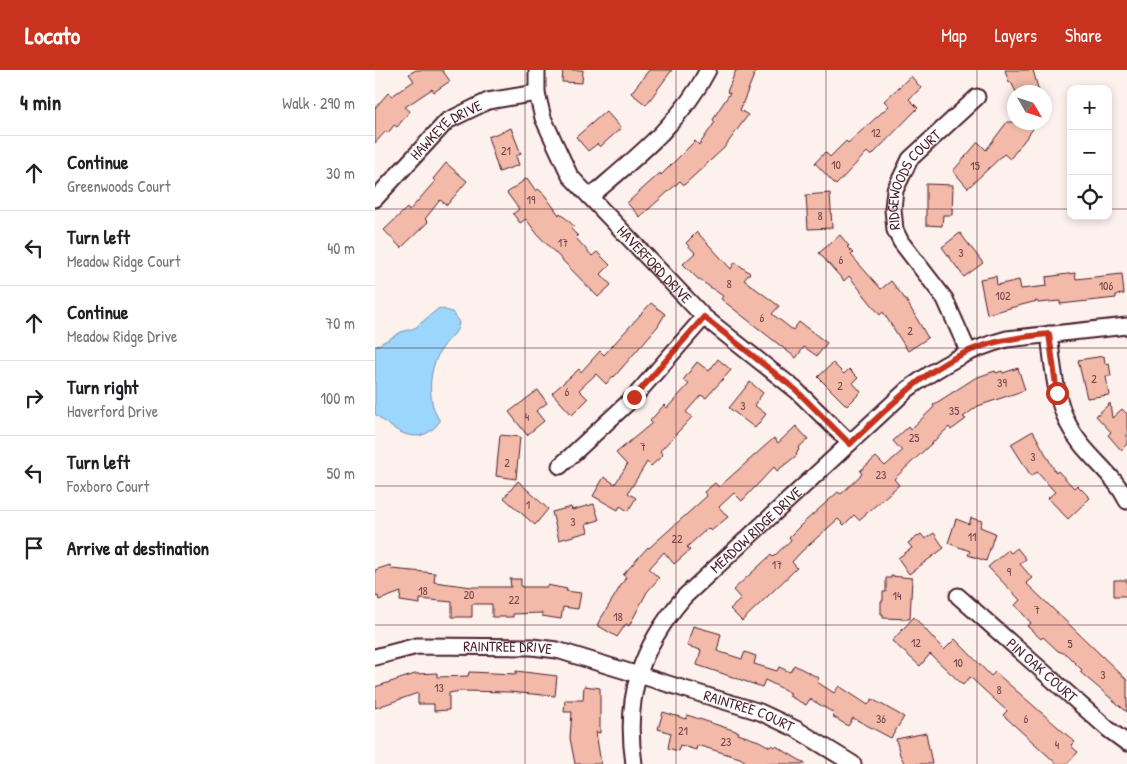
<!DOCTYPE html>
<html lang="en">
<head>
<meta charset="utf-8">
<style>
  :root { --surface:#fff; --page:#f2f2f2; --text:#202124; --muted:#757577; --line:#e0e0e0; --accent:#c8321e }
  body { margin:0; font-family:"Patrick Hand",sans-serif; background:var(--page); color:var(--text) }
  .controls { position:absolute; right:15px; top:15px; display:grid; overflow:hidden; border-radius:10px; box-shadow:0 2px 8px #0003 }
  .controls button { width:45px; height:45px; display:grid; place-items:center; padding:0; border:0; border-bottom:1px solid var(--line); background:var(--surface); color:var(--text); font:25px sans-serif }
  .compass { position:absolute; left:632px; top:15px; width:45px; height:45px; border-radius:50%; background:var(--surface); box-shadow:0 2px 8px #0003; rotate:129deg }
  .stop { position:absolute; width:15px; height:15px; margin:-11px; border:4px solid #c8321e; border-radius:50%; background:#fff }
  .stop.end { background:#c8321e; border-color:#fff; box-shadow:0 1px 5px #0008 }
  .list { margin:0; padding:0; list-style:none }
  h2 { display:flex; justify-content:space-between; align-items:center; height:65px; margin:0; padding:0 20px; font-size:21px }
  h2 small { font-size:16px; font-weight:400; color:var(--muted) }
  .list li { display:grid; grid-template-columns:32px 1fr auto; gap:15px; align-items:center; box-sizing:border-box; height:75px; padding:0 20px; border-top:1px solid var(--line) }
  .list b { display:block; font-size:19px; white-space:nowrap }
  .list p { margin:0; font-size:16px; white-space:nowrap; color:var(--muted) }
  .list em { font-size:16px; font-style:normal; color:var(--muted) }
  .icon { flex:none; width:28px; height:28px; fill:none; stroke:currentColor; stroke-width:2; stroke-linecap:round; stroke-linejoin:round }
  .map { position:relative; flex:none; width:752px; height:694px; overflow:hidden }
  header { display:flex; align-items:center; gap:30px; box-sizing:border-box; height:70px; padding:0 25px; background:var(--accent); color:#fff }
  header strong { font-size:24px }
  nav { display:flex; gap:28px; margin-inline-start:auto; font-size:18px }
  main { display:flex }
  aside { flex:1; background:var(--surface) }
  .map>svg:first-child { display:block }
  .water { fill:#9bd6fc; stroke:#7b8da8 }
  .building { fill:#f3baaa; stroke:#4a1f2b }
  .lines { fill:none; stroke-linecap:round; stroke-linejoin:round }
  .street-casing { stroke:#4a1f2b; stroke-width:19 }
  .street { stroke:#fff; stroke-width:15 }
  .route { stroke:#c8321e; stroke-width:6 }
  .grid { fill:none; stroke:#4a1f2b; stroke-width:1; stroke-opacity:0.55 }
  .labels { text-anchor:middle; stroke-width:4; stroke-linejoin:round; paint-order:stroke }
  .number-label { font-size:12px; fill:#74464b }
  .street-label { font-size:15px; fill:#4a1f2b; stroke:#fff }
</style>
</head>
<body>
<header>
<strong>Locato</strong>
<nav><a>Map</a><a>Layers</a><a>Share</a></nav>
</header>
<main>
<aside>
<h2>4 min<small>Walk · 290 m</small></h2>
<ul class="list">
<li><svg class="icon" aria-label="ahead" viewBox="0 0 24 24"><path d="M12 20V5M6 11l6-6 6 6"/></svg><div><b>Continue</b><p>Greenwoods Court</p></div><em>30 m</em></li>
<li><svg class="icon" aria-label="left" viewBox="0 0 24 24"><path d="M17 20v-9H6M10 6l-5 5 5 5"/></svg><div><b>Turn left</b><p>Meadow Ridge Court</p></div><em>40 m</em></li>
<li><svg class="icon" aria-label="ahead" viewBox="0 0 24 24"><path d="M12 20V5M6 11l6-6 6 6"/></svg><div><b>Continue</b><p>Meadow Ridge Drive</p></div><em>70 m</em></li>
<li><svg class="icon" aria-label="right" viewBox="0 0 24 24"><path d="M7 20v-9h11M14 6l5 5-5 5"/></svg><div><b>Turn right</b><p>Haverford Drive</p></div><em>100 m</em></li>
<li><svg class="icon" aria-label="left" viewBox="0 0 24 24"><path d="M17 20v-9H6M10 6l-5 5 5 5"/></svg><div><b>Turn left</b><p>Foxboro Court</p></div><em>50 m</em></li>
<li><svg class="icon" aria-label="arrive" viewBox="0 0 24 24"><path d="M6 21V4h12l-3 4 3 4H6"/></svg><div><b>Arrive at destination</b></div></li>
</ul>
</aside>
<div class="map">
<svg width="752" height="694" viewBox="0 0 752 694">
  <rect width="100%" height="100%" fill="#fdf1ee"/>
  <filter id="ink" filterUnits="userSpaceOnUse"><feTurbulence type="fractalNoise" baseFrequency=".02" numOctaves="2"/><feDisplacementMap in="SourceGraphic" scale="10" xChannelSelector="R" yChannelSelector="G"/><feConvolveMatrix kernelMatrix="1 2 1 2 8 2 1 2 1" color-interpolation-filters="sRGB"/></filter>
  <g filter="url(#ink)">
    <path class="water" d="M64,238L77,242L84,252C82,266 75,266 68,277C53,297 51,331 65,351C44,380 20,361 0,344V277L26,262L40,258Z"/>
    <path class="building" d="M41,0H67L75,11L59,22L57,19L30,37L35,41L22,57L19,55L13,63L11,61L0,73V38L13,23L17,26L39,11L34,4Z
      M188,0H208L207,13L187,12Z
      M274,0H297L271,35L256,23Z
      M361,0H381L365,40L373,45L349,78L309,115L305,111L265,147L252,133L285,103L286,105L320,71L324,75L340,52L338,50L341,44L355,23L352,22Z
      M630,0H658L664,22H641L636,12L634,13Z
      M536,6L546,18L534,29L543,38L496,86L492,82L461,115L440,93L450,82L455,87L471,71L473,73L514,36L509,31Z
      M231,41L246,58L225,77L222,74L213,81L201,67Z
      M632,52H650L658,59L635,89L629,84L593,118L578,101L603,72L611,80Z
      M136,58L146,84L141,86L144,95L124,102L113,67Z
      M71,93L92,111L72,135L65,130L50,149L53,152L26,178L9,160L32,138L34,141L60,111L58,109Z
      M152,108L161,121L163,119L169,124L184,145L185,143L199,156L196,159L203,166L201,168L217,186L222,182L235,195L226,204L236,215L223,227L163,165L151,149L145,153L138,144L144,139L132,123Z
      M551,114L578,115L577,145H568L567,156L551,155Z
      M455,123L457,158L433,159L431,125Z
      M322,162L356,199L360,192L375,203L369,210L404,236L397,244L418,260L424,252L452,273L442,286L429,277L421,288L346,229L348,226L322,208L308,194L320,183L311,173Z
      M585,163L608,193L589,207L567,177Z
      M465,165L474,176L472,177L478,183L476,185L506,219L516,211L531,230L553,268L533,281L508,242L505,245L474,206L469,211L444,183Z
      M700,203L701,209L747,204L749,224L741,225V228L685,234V231L663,233L662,231L612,244L605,209L621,206L622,215L644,210L646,219L672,216L671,207Z
      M276,233L290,244L283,256L239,307L238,306L231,314L221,304L204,320L213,329L197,345L177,323L204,299L206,302L225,281L229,285Z
      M729,286L730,294L734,293L736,306H731L734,325L712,328L703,290Z
      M343,289L356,300L331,328L326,325L311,342L317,347L285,381L288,385L276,396L272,392L253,423L261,428L253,441L245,436L243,440L218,426L229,407L240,414L252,395L241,383L277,353L275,351L289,335L292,338L314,314L308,310L322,292L334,301Z
      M458,293L469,304L474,299L483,308L478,313L486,322L472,336L443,307Z
      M643,298L650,320L603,336L588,347L591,349L576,360L574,357L519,409L524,415L484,450L479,445L469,455L463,449L426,482L417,492L422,498L367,551L355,539L366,529L358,520L396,485L398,487L416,470L414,467L427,454L463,422L466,424L487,404L485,401L501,387L510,396L527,381L518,371L533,357L535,360L559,337L558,335L600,308L620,301L621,303L627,301L628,303Z
      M375,312L388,323L379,335L391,344L380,358L354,338Z
      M163,320L172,333L161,341L169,351L152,365L134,342Z
      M735,333L737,348L747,339L752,344V374L746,380L733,365L736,362L721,346Z
      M421,356L433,369L423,378L424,380L421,383L422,385L402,401L399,397L367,431L359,423L344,437L353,447L336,461L333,458L312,477L315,480L299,494L289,482L274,499L284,508L272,522L254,556L251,554L242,567L222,555L251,507L248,505L273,477L274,478L332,426L329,422L340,413L344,417L399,368L403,373Z
      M658,361L681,403L683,401L699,418L702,415L715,428L693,449L673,428L680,422L662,402L656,406L636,374Z
      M125,365L145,367L141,409L121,406Z
      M143,411L173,439L160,455L129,428Z
      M219,434L224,450L211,454L213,462L184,470L177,442L196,437L197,440Z
      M596,448L607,451L605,457L620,463L611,491L593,485L595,481L573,473L581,449L594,454Z
      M559,463L569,478L534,504L523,488L537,478L533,473L546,464L550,469Z
      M642,478L651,489L645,494L657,508L651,513L752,610V642L705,602L707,600L691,584L683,581L668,567L666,569L652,556L656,553L640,535L645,530L613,497L633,480L636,483Z
      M15,495L16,499L60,503L59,512L97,517H136L135,509H146V517H172V515L192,519L191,521L206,523L203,539L188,537L186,549L167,546V543L138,544V547H117V534H97V547H77V532L45,529V534L25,531L26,522L4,530L3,526L0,527V500Z
      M516,506L537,508L535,549L508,548V544H506V531H508V522H511V508H516Z
      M739,510H752V526H739Z
      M539,547L569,580L580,569L616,606L620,602L700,672L696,676L703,682L692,694H682L628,645L632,641L595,607L588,615L555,584L545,596L517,571Z
      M318,556L346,564L342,581L367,589L370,582L381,586L379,594L402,601L404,597L415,602L419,595L444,608L442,612L459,623L464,616L493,635L497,629L529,647L516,668L478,648L473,656L457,646L459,643L435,629L431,635L414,626L416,623L390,610L387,617L322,595L326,580L312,576Z
      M141,601L182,606L180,626L134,622L86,621L74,623V640L59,641V634H43V623L0,638V617L40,604L62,603V607L93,606L94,602L141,604Z
      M209,616L225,618V663L221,662L226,694H200L195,668L197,642H189L190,630H208Z
      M288,642L311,649L312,645L364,662L363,664L384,671L395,677L397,675L400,677L401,676L431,694H374L365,688L322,675L321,680L305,675L303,681L293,678L296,663L283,659Z
      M551,663L557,694H530L525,685L521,669Z"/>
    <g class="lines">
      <defs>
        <g id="street">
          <path id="s1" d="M162,0V23L168,48L195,106L329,247L421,320L475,373"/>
          <path d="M215,127C259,89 306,53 333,0"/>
          <path id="s2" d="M0,129L72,51L113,31L162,23"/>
          <path d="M674,264C679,303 680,342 706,374C722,394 741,408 752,431"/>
          <path id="s3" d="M593,281L570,229L526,172L520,160L518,139L520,120L535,89L602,27"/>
          <path d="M185,396L259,327L329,247"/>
          <path id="s4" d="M583,526L733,659L752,673"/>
          <path id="s5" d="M0,587L42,576L157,577L182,580L385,642L421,659L478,694"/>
          <path id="s6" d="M259,694C249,627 265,578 309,527L533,319C565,296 594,279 632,269L752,256"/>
        </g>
      </defs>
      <use href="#street" class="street-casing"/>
      <use href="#street" class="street"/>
    </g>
  </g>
  <g class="lines" filter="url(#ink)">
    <path class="route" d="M259,327L329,247L421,320L475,374C516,335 557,290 614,274C633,268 654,266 674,264L682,323"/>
  </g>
  <path class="grid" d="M150,0V694M301,0V694M451,0V694M602,0V694M0,139H696M733,139H752M0,278H752M0,416H752M0,555H752"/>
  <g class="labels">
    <g class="number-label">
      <text x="501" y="67">12</text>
      <text x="131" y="85">21</text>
      <text x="461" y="99">10</text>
      <text x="600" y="100">15</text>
      <text x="156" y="134">19</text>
      <text x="445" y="150">8</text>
      <text x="188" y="177">17</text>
      <text x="586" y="187">3</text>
      <text x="466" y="194">6</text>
      <text x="354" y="218">8</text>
      <text x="731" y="220">106</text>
      <text x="628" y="230">102</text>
      <text x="387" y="252">6</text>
      <text x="535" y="265">2</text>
      <text x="719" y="313">2</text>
      <text x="627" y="317">39</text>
      <text x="465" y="320">2</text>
      <text x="192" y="326">6</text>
      <text x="368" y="340">3</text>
      <text x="579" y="345">35</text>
      <text x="152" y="351">4</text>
      <text x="539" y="372">25</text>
      <text x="268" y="381">7</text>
      <text x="658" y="391">3</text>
      <text x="132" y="397">2</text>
      <text x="506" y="409">23</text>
      <text x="153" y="439">1</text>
      <text x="198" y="456">3</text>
      <text x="597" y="471">11</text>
      <text x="302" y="473">22</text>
      <text x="402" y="499">17</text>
      <text x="634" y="506">9</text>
      <text x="48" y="525">18</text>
      <text x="94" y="529">20</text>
      <text x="522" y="530">14</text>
      <text x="139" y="534">22</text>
      <text x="662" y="544">7</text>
      <text x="243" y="551">18</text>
      <text x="541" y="577">12</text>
      <text x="695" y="578">5</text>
      <text x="583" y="597">10</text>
      <text x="728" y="609">3</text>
      <text x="64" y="622">13</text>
      <text x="624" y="624">8</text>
      <text x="506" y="653">36</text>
      <text x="651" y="653">6</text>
      <text x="308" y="665">21</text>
      <text x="351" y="676">23</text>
      <text x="682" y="679">4</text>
    </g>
    <g class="street-label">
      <text dy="5" stroke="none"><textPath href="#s2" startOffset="100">HAWKEYE DRIVE</textPath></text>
      <text dy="5" stroke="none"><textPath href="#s3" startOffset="199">RIDGEWOODS COURT</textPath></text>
      <text dy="5" stroke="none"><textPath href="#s1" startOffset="235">HAVERFORD DRIVE</textPath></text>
      <text dy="5" stroke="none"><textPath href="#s6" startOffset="279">MEADOW RIDGE DRIVE</textPath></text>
      <text dy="5" stroke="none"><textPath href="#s5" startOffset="134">RAINTREE DRIVE</textPath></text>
      <text dy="5" stroke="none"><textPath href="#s4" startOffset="112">PIN OAK COURT</textPath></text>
      <text dy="5" stroke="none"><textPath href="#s5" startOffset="385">RAINTREE COURT</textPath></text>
    </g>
  </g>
</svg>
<div class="controls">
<button>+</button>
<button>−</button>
<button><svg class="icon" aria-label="locate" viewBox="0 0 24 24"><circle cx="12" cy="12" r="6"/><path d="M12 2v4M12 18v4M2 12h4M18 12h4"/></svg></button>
</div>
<svg class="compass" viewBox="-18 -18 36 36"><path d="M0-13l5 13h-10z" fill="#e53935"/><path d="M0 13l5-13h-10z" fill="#757577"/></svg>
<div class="stop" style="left:682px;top:323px"></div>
<div class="stop end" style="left:259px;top:327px"></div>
</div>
</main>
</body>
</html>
